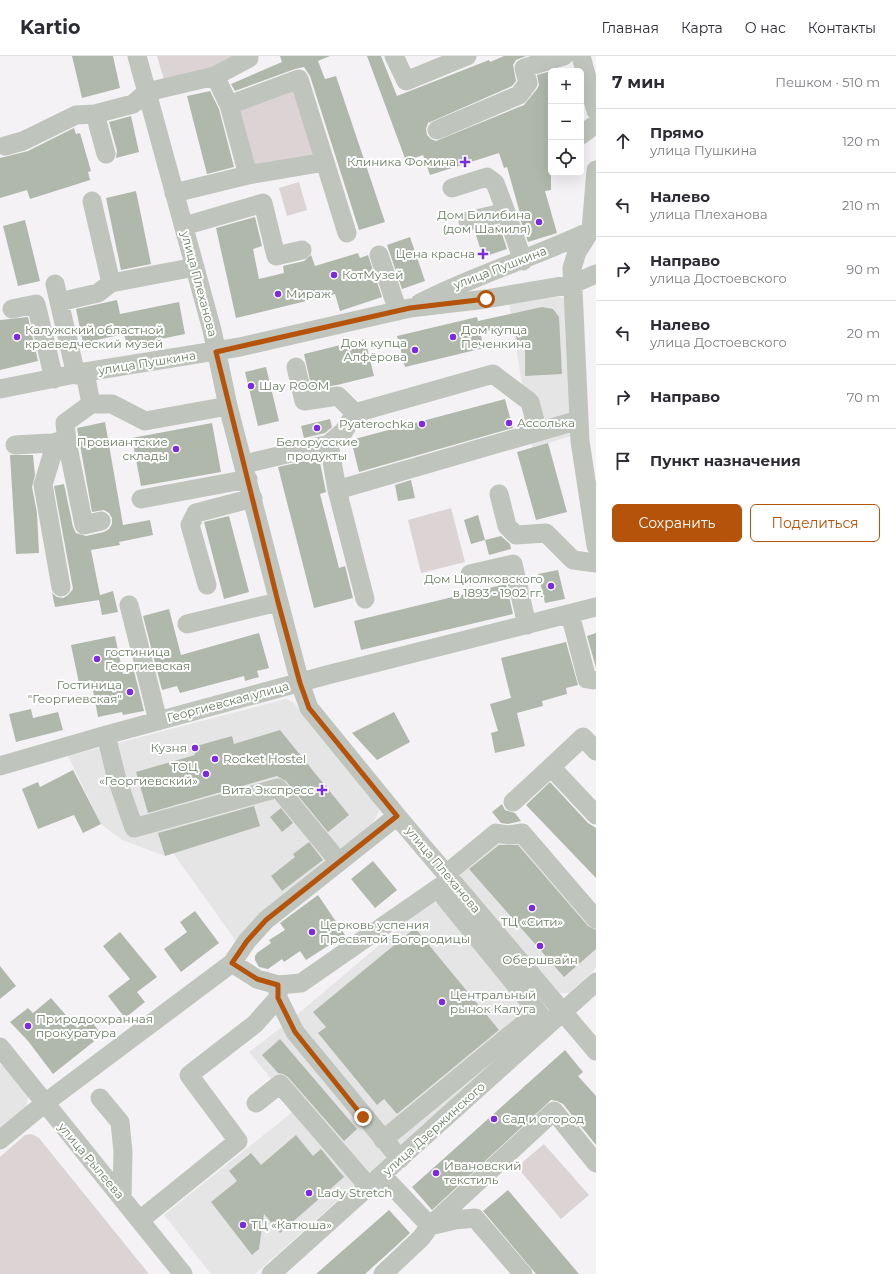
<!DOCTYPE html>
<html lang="ru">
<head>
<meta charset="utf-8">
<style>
  :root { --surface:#fff; --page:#f7f7f7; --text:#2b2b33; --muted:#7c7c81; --line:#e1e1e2; --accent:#b45309 }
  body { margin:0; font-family:Montserrat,sans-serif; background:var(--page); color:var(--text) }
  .controls { position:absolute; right:12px; top:12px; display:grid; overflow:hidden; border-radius:6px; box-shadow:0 4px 16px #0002 }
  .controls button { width:36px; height:36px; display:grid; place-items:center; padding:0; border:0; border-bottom:1px solid var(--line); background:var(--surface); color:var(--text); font:20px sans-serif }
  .stop { position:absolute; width:12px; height:12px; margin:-9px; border:3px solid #b45309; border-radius:50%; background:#fff }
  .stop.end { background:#b45309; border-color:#fff; box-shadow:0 1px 4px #0008 }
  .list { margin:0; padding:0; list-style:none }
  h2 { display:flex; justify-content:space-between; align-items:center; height:52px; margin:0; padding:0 16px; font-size:17px }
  h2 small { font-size:13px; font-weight:400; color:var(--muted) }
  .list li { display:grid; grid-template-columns:26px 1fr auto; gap:12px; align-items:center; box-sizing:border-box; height:64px; padding:0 16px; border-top:1px solid var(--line) }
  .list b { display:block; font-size:15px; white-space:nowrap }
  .list p { margin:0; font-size:13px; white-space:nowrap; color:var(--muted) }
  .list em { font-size:13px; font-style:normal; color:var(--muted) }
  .actions { display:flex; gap:8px; padding:12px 16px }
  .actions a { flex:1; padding:9px 0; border:1px solid var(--accent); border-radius:6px; text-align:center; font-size:14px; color:var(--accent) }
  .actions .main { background:var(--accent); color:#fff }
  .icon { flex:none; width:22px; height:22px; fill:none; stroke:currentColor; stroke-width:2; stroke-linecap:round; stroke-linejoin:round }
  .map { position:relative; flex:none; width:596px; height:1218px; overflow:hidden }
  header { display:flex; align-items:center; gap:24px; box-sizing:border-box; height:56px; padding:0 20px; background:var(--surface); border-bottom:1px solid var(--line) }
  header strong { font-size:19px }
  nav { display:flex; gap:22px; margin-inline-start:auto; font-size:14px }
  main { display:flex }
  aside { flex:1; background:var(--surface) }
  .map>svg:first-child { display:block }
  .built { fill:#e6e5e5 }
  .green { fill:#dcd3d5 }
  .building { fill:#b0b8ac }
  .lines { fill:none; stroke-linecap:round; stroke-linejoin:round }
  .minor { stroke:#bfc4bc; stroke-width:19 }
  .route { stroke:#b45309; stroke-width:5 }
  .poi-dot { fill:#7e2ade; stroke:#fff; stroke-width:1.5 }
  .labels { text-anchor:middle; stroke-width:4; stroke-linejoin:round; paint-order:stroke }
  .poi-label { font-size:12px; fill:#697c61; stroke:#fff; text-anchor:start }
  .street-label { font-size:12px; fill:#697c61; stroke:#fff }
</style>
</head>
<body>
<header>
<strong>Kartio</strong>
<nav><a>Главная</a><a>Карта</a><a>О нас</a><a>Контакты</a></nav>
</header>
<main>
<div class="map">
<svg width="596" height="1218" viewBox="0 0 596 1218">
  <rect width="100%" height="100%" fill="#f5f2f5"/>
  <path class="built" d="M555,239L565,243L572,380L532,392L509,246Z
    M286,643L293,646L377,748L379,756L371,770L236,885L173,797L165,800L122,784L101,768L68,700Z
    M519,770L596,857V912L569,937H559L455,818Z
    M435,842L536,968L255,1218H211L164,1159L296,1053L249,996L287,967Z
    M2,1008L29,1037L26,1051L0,1073V1010Z"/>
  <path class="green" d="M157,0H237L219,10L165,27Z
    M295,34L315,99L256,113L238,54Z
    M299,126L307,154L287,160L279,132Z
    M451,452L465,506L421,517L408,464Z
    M32,1078L39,1082L149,1218H0V1101L25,1079Z
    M544,1088L589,1139L561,1163L517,1111Z"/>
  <path class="building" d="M72,0H113L120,32L82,42Z
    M280,0H330L318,5L325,23L336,20L385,166L359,174L310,20L304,11L295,13L235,35L231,28L282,6Z
    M367,0H381L397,40L489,4L490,6L504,0H526L516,4L513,9L516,25L512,30L428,67L426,73L427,79L431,83L436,85L524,49L537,33L539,29L537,19L551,15V134L545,135L557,177L528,186L520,162L521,161L507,111L504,112L499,97L430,119L423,99L406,105Z
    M210,35L219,53L234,111L207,118L187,40Z
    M131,60L139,96L116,102L117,95L109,66Z
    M74,72L76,78L80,77L91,115L88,116L90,124L30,143L27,134L0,142V102L28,95Z
    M136,135L151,208L121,214L106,142Z
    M255,161L262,190L253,193L259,223L284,217L283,210L304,205L311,199L315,210L358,197L360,202L368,199L382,241L340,255L335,238L236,262L216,172Z
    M25,164L40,225L18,230L3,170Z
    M499,169L507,193L483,201L475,176Z
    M410,181L425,225L402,233L387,189Z
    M117,244L120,258L179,246L185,278L127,290L124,278L83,287L76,253Z
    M542,251L553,253L559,261L562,318L525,320V289H518L514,270L480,276L484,292L405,311L397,280L477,261L478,265Z
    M28,261L38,305L0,314V264Z
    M365,283L374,320L337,329L312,333L304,298Z
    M266,311L279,365L258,370L245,316Z
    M505,343L513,372L359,416L351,384Z
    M330,363L332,371L325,377L304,382L301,370Z
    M105,366L123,469L150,464L153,479L119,486L120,489L91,494L100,539L113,535L118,556L102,559L99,544L55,551L52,537L57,541L63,542L68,539L73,533L54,430L64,428L73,471L76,477L86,480L104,476L109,473L112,468V462L109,457L104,454L92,456L77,372Z
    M212,367L221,416L141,430L132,382Z
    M548,387L567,456L536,464L517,396Z
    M10,399H33L35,419L32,431L37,457L39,497L16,498Z
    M319,402L326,436L320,438L339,512L345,510L353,542L314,552L278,411Z
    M411,424L415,442L398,445L395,429Z
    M478,459L485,484L471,488L464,464Z
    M229,460L249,536L224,543L204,466Z
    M501,480L510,488L511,493L489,499L485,484Z
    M558,514L565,543L545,547L538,518Z
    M506,528L513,558L361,594L354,565Z
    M169,553L181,599L259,577L269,612L257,615L259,621L245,625L244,620L180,637L177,630L162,634L143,560Z
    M596,577V612L587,580Z
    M115,580L123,618L134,615L144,655L123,659L122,656L98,661L91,624L79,627L71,589Z
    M566,586L578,629L566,632L567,638L542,645L543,650L517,657L525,690L495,697L491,677L498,675L490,648L511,642L501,602Z
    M31,653L33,662L58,656L63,674L16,686L9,658Z
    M394,656L410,686L377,704L352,677Z
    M280,674L349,759L328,776L286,725L277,720L148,757L136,716L195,699L193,691L232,680L234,688Z
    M73,714L101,768L83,777L74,759L38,773L22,733L38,726L40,731Z
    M550,726L588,767L596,772V822L526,749Z
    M502,748L505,754L515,757L521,765L508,768L501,767L492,756Z
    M254,750L260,770L165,800L158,777Z
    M281,752L293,767L282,776L270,761Z
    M309,786L323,804L282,835L271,820L295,801L293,798Z
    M499,789H518L588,870L596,874V893L564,921L469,813Z
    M373,805L397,834L375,852L351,823Z
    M318,839L345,879L306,904L300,895L284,906L282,903L268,913L259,911L255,904V900L257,897L271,887L269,884L285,874L280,867Z
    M195,855L219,887L181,916L164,893L187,876L180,866Z
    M415,872L499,974L397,1058L384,1043L377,1049L318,977L326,971L313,956Z
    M120,876L157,921L137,936L145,946L125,962L108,940L130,923L103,890Z
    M0,910L16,930L0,943Z
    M51,942L77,972L89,962L102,979L53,1018L28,985L10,966L28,952L33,957Z
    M280,983L357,1073L344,1085L288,1021L283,1018L278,1017L262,999Z
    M565,994L583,1016L578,1020L596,1040V1089L563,1048L557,1045L551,1044L432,1154L412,1131Z
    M296,1079L313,1100L321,1093L344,1121L280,1177L264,1158L259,1193L252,1199L211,1146L237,1125L229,1115L251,1097L261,1109Z
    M508,1134L579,1218H536L483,1155Z
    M389,1154L410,1177L396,1190L365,1218H316Z"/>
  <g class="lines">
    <path class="minor" d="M137,0L212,274L228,350L300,627L309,652L397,760L596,995
      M394,0L406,25L467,0
      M581,0L596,55
      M215,20L249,2V0
      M229,49L299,23L325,106
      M95,58L106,98
      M437,74L519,39L528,27L524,12L564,0
      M581,79L596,68
      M5,90L23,85L76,59L95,58L133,48L147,36L215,20L229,49L248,119
      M596,114L591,174L577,196L572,212L580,385L596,490
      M452,132L487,121L495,127L506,156
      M174,137L248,119L325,106L347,177
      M92,145L111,227
      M468,165L506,156L523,205
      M184,170L263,147L276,200L302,194
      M379,199L398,255
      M55,228L76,319
      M59,246L98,237L111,227L195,211
      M420,247C476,218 536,201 592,174
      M12,253L36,248L54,323
      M296,311L304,345L338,340L355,357
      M85,316L91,348H112L145,365L228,350
      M0,333L85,316L240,291L410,252L486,243L573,228L596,218
      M91,348L65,367L67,386L84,469L101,465
      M56,386L43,429L61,531
      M329,388L337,434L365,543
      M15,389L67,386
      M244,408L329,388L344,375L355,357L493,318L530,346L538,376
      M337,434L579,364
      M499,438L507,470L516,479L546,477L573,504L596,507
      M141,443L248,423
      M470,518L513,508L527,569
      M207,529L190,469L196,457L253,442
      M129,549L158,665
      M570,558L587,623L593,624
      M187,568L278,546
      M106,679L116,720L134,772L278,732L339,806
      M596,695L583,681L551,711L596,759
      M0,710L106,679L327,619L596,551
      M513,746L551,711
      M446,818L496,777L508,779L522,777L596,863
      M445,842L545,965
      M232,907L257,923L278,929L301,927L451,823
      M278,930V942L295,976L400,1103
      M0,991L183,1218
      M100,1042L120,1066L123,1096L122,1142
      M256,1047L280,1028L369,1131
      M0,1084L45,1047L232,907L247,885L266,864L397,760
      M383,1084L538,956
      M382,1119L430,1170L455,1164L475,1162L523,1218
      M140,1164L238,1085L189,1019L255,968L278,942
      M271,1218L596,926
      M383,1218L421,1182L430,1170L554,1055L596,1107"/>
  </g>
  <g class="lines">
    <path class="route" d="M363,1061L295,976L278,942V929L257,923L232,907L247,885L266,864L397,760L309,652L300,627L278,546L216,296L410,252L486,243"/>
  </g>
  <g class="poi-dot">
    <path d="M463 100h4v4h4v4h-4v4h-4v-4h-4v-4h4z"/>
    <circle cx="539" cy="166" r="4"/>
    <path d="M481 192h4v4h4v4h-4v4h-4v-4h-4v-4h4z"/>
    <circle cx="334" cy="219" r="4"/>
    <circle cx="278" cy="238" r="4"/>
    <circle cx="17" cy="281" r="4"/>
    <circle cx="453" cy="281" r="4"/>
    <circle cx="415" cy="294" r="4"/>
    <circle cx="251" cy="330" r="4"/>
    <circle cx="509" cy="367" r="4"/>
    <circle cx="422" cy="368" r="4"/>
    <circle cx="317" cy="372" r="4"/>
    <circle cx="176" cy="393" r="4"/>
    <circle cx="551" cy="530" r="4"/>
    <circle cx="97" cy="603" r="4"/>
    <circle cx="130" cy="636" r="4"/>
    <circle cx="195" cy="692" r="4"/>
    <circle cx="215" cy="703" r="4"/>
    <circle cx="206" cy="718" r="4"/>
    <path d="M320 728h4v4h4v4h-4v4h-4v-4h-4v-4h4z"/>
    <circle cx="532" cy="852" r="4"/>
    <circle cx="312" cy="876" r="4"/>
    <circle cx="540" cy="890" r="4"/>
    <circle cx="442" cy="946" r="4"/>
    <circle cx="28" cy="970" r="4"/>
    <circle cx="494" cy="1063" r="4"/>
    <circle cx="436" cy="1117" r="4"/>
    <circle cx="309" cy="1137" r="4"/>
    <circle cx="243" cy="1169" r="4"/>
  </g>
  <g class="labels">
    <g class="poi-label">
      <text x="456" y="110" text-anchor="end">Клиника Фомина</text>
      <text x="531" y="163" text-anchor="end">Дом Билибина<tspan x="531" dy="14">(дом Шамиля)</tspan></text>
      <text x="475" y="202" text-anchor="end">Цена красна</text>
      <text x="342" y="223">КотМузей</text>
      <text x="286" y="242">Мираж</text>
      <text x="25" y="278">Калужский областной<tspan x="25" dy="14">краеведческий музей</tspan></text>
      <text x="461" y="278">Дом купца<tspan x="461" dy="14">Печенкина</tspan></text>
      <text x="407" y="291" text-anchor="end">Дом купца<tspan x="407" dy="14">Алфёрова</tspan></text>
      <text x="259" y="334">Шау ROOM</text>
      <text x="517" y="371">Ассолька</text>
      <text x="414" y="372" text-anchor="end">Pyaterochka</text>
      <text x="168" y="390" text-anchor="end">Провиантские<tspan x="168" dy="14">склады</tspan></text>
      <text x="317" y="390" text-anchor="middle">Белорусские<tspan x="317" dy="14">продукты</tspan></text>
      <text x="543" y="527" text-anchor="end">Дом Циолковского<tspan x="543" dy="14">в 1893 - 1902 гг.</tspan></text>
      <text x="105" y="600">гостиница<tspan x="105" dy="14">Георгиевская</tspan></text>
      <text x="122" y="633" text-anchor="end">Гостиница<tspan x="122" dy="14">"Георгиевская"</tspan></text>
      <text x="187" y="696" text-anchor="end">Кузня</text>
      <text x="223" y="707">Rocket Hostel</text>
      <text x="198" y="715" text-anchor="end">ТОЦ<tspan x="198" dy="14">«Георгиевский»</tspan></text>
      <text x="314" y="738" text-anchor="end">Вита Экспресс</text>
      <text x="532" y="870" text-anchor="middle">ТЦ «Сити»</text>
      <text x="320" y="873">Церковь успения<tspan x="320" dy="14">Пресвятой Богородицы</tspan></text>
      <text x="540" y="908" text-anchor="middle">Обершвайн</text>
      <text x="450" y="943">Центральный<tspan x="450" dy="14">рынок Калуга</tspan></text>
      <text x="36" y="967">Природоохранная<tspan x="36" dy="14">прокуратура</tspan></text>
      <text x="502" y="1067">Сад и огород</text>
      <text x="444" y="1114">Ивановский<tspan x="444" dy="14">текстиль</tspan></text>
      <text x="317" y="1141">Lady Stretch</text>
      <text x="251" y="1173">ТЦ «Катюша»</text>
    </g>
    <g class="street-label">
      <text transform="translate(500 212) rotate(-21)" y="4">улица Пушкина</text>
      <text transform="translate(199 228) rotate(75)" y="4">улица Плеханова</text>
      <text transform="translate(147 307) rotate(-9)" y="4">улица Пушкина</text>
      <text transform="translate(228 646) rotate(-15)" y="4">Георгиевская улица</text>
      <text transform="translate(443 814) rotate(50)" y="4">улица Плеханова</text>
      <text transform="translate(434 1073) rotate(-42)" y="4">улица Дзержинского</text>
      <text transform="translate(91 1105) rotate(50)" y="4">улица Рылеева</text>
    </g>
  </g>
</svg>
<div class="controls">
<button>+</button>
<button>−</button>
<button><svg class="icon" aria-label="locate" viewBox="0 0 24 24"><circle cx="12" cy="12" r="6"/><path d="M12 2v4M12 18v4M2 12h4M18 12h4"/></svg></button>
</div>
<div class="stop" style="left:486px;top:243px"></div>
<div class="stop end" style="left:363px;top:1061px"></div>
</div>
<aside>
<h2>7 мин<small>Пешком · 510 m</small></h2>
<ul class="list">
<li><svg class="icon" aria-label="ahead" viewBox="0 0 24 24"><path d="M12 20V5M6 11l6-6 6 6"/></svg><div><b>Прямо</b><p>улица Пушкина</p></div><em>120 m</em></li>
<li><svg class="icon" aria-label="left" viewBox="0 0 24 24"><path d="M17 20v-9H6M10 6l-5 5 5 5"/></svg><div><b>Налево</b><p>улица Плеханова</p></div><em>210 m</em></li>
<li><svg class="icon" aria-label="right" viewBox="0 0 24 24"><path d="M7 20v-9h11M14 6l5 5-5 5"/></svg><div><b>Направо</b><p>улица Достоевского</p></div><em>90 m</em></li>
<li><svg class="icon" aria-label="left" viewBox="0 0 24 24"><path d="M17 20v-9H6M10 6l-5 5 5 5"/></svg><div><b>Налево</b><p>улица Достоевского</p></div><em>20 m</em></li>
<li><svg class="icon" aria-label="right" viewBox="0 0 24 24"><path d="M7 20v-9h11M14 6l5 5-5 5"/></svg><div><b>Направо</b></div><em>70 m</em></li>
<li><svg class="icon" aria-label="arrive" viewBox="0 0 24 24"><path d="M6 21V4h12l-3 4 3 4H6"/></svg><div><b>Пункт назначения</b></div></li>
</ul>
<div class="actions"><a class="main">Сохранить</a><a>Поделиться</a></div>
</aside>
</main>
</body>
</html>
